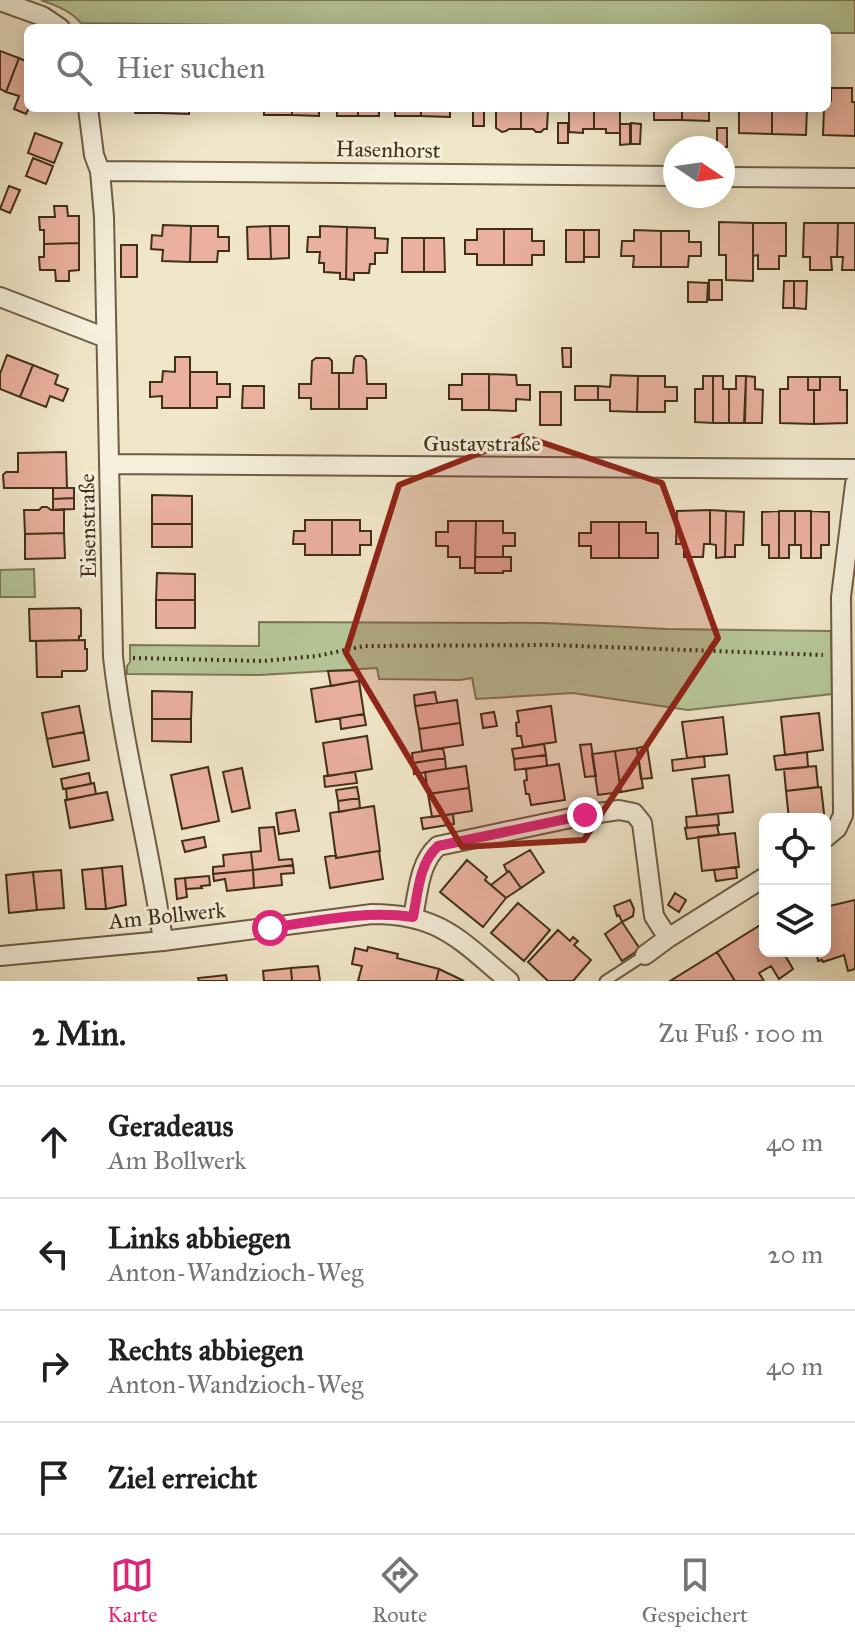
<!DOCTYPE html>
<html lang="de">
<head>
<meta charset="utf-8">
<style>
  :root { --surface:#fff; --page:#f6f6f6; --text:#202124; --muted:#757577; --line:#e0e0e0; --accent:#db2777 }
  body { margin:0; font-family:"IM FELL Great Primer",serif; background:var(--page); color:var(--text) }
  .controls { position:absolute; right:24px; bottom:24px; display:grid; overflow:hidden; border-radius:12px; box-shadow:0 4px 20px #0003 }
  .controls button { width:72px; height:72px; display:grid; place-items:center; padding:0; border:0; border-bottom:2px solid var(--line); background:var(--surface); color:var(--text); font:40px sans-serif }
  .compass { position:absolute; left:663px; top:136px; width:72px; height:72px; border-radius:50%; background:var(--surface); box-shadow:0 4px 20px #0003; rotate:103deg }
  .stop { position:absolute; width:24px; height:24px; margin:-18px; border:6px solid #db2777; border-radius:50%; background:#fff }
  .stop.end { background:#db2777; border-color:#fff; box-shadow:0 2px 8px #0008 }
  .list { margin:0; padding:0; list-style:none }
  h2 { display:flex; justify-content:space-between; align-items:center; height:104px; margin:0; padding:0 32px; font-size:34px }
  h2 small { font-size:26px; font-weight:400; color:var(--muted) }
  .list li { display:grid; grid-template-columns:52px 1fr auto; gap:24px; align-items:center; box-sizing:border-box; height:112px; padding:0 32px; border-top:2px solid var(--line) }
  .list b { display:block; font-size:30px; white-space:nowrap }
  .list p { margin:0; font-size:26px; white-space:nowrap; color:var(--muted) }
  .list em { font-size:26px; font-style:normal; color:var(--muted) }
  .icon { flex:none; width:44px; height:44px; fill:none; stroke:currentColor; stroke-width:2; stroke-linecap:round; stroke-linejoin:round }
  .map { position:relative; flex:none; width:855px; height:981px; overflow:hidden }
  .search { position:absolute; background:var(--surface); box-shadow:0 4px 20px #0003; left:24px; right:24px; top:24px; height:88px; display:flex; align-items:center; gap:20px; box-sizing:border-box; padding:0 28px; border-radius:12px; color:var(--muted); font-size:30px }
  .sheet { height:552px; background:var(--surface) }
  nav { display:flex; justify-content:space-around; align-items:center; box-sizing:border-box; height:112px; border-top:2px solid var(--line); background:var(--surface); font-size:22px; color:var(--muted) }
  nav a { display:grid; justify-items:center; gap:4px }
  nav .on { color:var(--accent) }
  .map>svg:first-child { display:block }
  .green { fill:#b6c698; stroke:#7c7a58; stroke-width:2 }
  .building { fill:#eab19f; stroke:#412f18; stroke-width:2 }
  .lines { fill:none; stroke-linecap:round; stroke-linejoin:round }
  .service-casing { stroke:#6d5d44; stroke-width:13 }
  .minor-casing { stroke:#6d5d44; stroke-width:22 }
  .path { stroke:#412f18; stroke-width:4; stroke-dasharray:2 4; stroke-linecap:butt }
  .service { stroke:#f5efdb; stroke-width:9 }
  .minor { stroke:#f5efdb; stroke-width:18 }
  .route { stroke:#db2777; stroke-width:10 }
  .marked { fill:#8f2418; fill-opacity:0.2; stroke:#8f2418; stroke-width:6; stroke-linejoin:round }
  .labels { text-anchor:middle; stroke-width:6; stroke-linejoin:round; paint-order:stroke }
  .street-label { font-size:22px; fill:#412f18; stroke:#f5efdb }
</style>
</head>
<body>
<div class="map">
<svg width="855" height="981" viewBox="0 0 855 981">
  <rect width="100%" height="100%" fill="#f0e6c8"/>
  <filter id="stains"><feTurbulence type="fractalNoise" baseFrequency=".0025" numOctaves="4"/><feColorMatrix values="0 0 0 0 .2 0 0 0 0 .09 0 0 0 0 .02 0 0 0 .5 -.17"/></filter>
  <radialGradient id="worn" r=".72"><stop offset=".6" stop-color="#630" stop-opacity="0"/><stop offset="1" stop-color="#630" stop-opacity=".3"/></radialGradient>
  <path class="green" d="M41,0H855V33H827V28H472L81,23C70,10 56,6 41,0Z
    M34,569L35,597H0V570Z
    M259,622L544,623L667,629L831,631L832,694L688,710L573,693L476,699L472,678L460,680L379,679L377,668L260,675L127,674V666L130,662V645L259,646Z"/>
  <path class="building" d="M0,51L19,58L6,92L0,89Z
    M19,58L28,62L29,108L26,114L14,109L19,96L6,92Z
    M831,88H852V102H855V136L823,135L824,108H827V101H831Z
    M135,108H161V113H135Z
    M161,108H189V114L161,113Z
    M264,108H292V115H264Z
    M292,108H319V116L292,115Z
    M337,108H358V116H337Z
    M358,108H379V116H358Z
    M395,108H421V116H395Z
    M421,108H450V117L421,116Z
    M473,108H484V126H473Z
    M496,108H521V129H509L506,131L502,132L496,128Z
    M521,108H548L547,129H544L541,132H536L533,129H521Z
    M569,108H594V129H583V133L569,132Z
    M594,108H620V133H606V129H594Z
    M654,108H682V120H654Z
    M682,108H709V121L682,120Z
    M739,108H772V134L739,133Z
    M772,108H807L806,135L772,134Z
    M558,123H568V143H558Z
    M631,123L641,124L640,144H631Z
    M620,124H630V144L620,145Z
    M717,128H727V147H717Z
    M35,133L62,143L54,163L28,153Z
    M33,158L53,166L46,184L26,176Z
    M9,186L20,190L10,213L0,209Z
    M54,206H67L68,216H79V243L44,244V230H40L39,217H55Z
    M719,222L753,223V281L726,280V255H719Z
    M753,223H786V256H779V269H758V255L753,256Z
    M804,223H838L837,257H831L832,270H810V257H803Z
    M838,223H855V270H842L843,257H837Z
    M163,225L191,226L190,262L162,261L163,250L151,249L152,235L162,236Z
    M191,226H218V237H229V251H218L217,262H190Z
    M270,226L271,259H248L247,227Z
    M270,226H289V258L271,259Z
    M320,226L347,227L346,279H340V273L324,272V263H319L320,252H307L308,237H320Z
    M347,227L375,228V238L388,239L387,253H375V264H370L369,273H354V280L346,279Z
    M477,229H504V265H477V254H465V240H477Z
    M504,229H532V241H544V255H532V265H504Z
    M566,230H584V262H566Z
    M584,230H599V257H584Z
    M634,230L661,231V267H633L634,256H621L622,241H634Z
    M661,231H689V242H701V256H689L688,267H661Z
    M402,238H424V272H402Z
    M424,238H444L445,272H424Z
    M79,243V270L69,271V281H56L55,270H40L39,257H44V244Z
    M121,245H137V277H121Z
    M709,280H722V300H709Z
    M784,281H794V308H783Z
    M794,281H807L806,309L794,308Z
    M688,282L708,283L707,302H688Z
    M562,348H571V367H563Z
    M7,355L33,365L20,397L0,389V374Z
    M356,356H362L366,360L367,384H386V398H367V409H339V373H353L354,359Z
    M175,357H190V408H162V396L150,397V382H162L163,371L175,372Z
    M316,358H329L332,361V373H339V409H311V398H299V384H311L312,361Z
    M33,365L58,375L55,384L68,389L63,401L50,396L46,407L20,397Z
    M190,372H217V384H230V397H217V408H190Z
    M462,374H489V410H462V399H449V385H462Z
    M489,374L516,375L517,385H530V400L516,399V411L489,410Z
    M611,375L638,376L637,412L610,411V400H598V386L610,387Z
    M638,376H665V387H677V401H665V412H637Z
    M703,376H713V423L695,422V389H703Z
    M713,376H723V389H729V423H713Z
    M736,376H746L744,423H729V389H736Z
    M746,376L755,377V389L763,390L762,423H745Z
    M788,377H808V390H814V424L780,423V389H788Z
    M808,377H820V390H808Z
    M820,377H840V390H847V423L814,424V390H820Z
    M243,386H264V408H242Z
    M575,386H598V400H575Z
    M540,392H561V425H540Z
    M66,452L67,488H4L3,475L6,472H18V453Z
    M53,488H74V498L53,499Z
    M152,495L192,496V524H152Z
    M74,498V509L53,510V499Z
    M42,507H47L51,510L64,509V533L25,534L24,510H39Z
    M710,510L726,511L725,557L716,558V545L710,544Z
    M710,510V544H704L703,557H684V544H676L677,511Z
    M726,511L744,512L743,545H735V557H725Z
    M779,511H795V545H789V558H779Z
    M779,511V558H769V545H762V512Z
    M795,511H811V558H801V545H795Z
    M811,511L829,512V545H821V558H811Z
    M305,520H332V555H305V544H293L294,531H305Z
    M332,520H360V531H371V545H360V555H332Z
    M448,521H476L475,568H460V557H448V546H436V532H448Z
    M476,521H503V533H515V546H503V557H475Z
    M591,522H619V558H591V546H579V533H591Z
    M619,522H646V533H658V558H619Z
    M152,524H192V547H152Z
    M64,533L65,558L25,559V534Z
    M475,557H511V571H503V573H475Z
    M157,573L195,574V600H156Z
    M156,600H195V628H156Z
    M79,608L81,610V636H79V640L30,641L29,609Z
    M85,640V649H87V669L85,671H62V677H37L36,641Z
    M358,670L359,681L331,686L328,671Z
    M359,681L364,714L316,722L311,689Z
    M152,691L192,692L191,719H152Z
    M435,692L437,703L415,706L414,695Z
    M457,700L460,723L419,729L415,706Z
    M79,706L84,732L47,739L42,713Z
    M551,706L556,742L523,747L521,736H517L516,723L519,722L517,711Z
    M494,712L497,726L483,728L481,714Z
    M819,713L823,750L785,755L781,717Z
    M364,714L366,725L341,729L340,718Z
    M723,717L727,754L687,758L682,722Z
    M152,719H191V742L152,741Z
    M460,723L463,745L422,751L419,729Z
    M84,732L89,760L53,767L47,739Z
    M367,736L372,769L328,776L323,743Z
    M544,744L546,755L514,759L512,749Z
    M591,744L596,776L585,777L580,745Z
    M647,746L652,778L641,779L637,748Z
    M443,748L445,758L413,763L412,753Z
    M637,748L643,788L621,792L615,751Z
    M615,751L621,792L598,795L592,754Z
    M807,752L808,767L776,770L774,756Z
    M546,755L547,766L515,770L514,759Z
    M704,756L705,767L673,771L672,760Z
    M445,758L446,769L414,774L413,763Z
    M559,764L565,800L531,805L529,794H526L524,781L527,780L526,769Z
    M466,766L469,788L428,794L425,772Z
    M816,766L818,787L786,791L784,769Z
    M208,767L219,821L182,829L171,775Z
    M242,768L250,808L232,812L223,772Z
    M355,772L357,783L325,787L324,776Z
    M89,773L91,784L63,789L61,779Z
    M729,775L733,812L697,816L692,779Z
    M94,783L96,794L67,800L66,789Z
    M357,787L359,798L338,801L336,790Z
    M821,787L825,822V819H789L786,791Z
    M469,788L472,811L432,817L428,794Z
    M107,792L113,820L70,828L65,800Z
    M359,798L360,808L339,812L338,801Z
    M374,806L380,851L336,858L330,813Z
    M295,810L299,831L279,834L276,813Z
    M453,814L454,824L423,829L421,818Z
    M718,814L719,825L687,828L686,817Z
    M717,825L719,835L687,839L685,828Z
    M274,827L279,860L292,859L293,865L253,870L251,852L261,851L259,828Z
    M735,833L739,867L702,871L698,837Z
    M204,837L206,847L185,852L182,841Z
    M530,850L544,872L521,888L509,871L507,872L504,865Z
    M379,851L383,879L330,888L325,857L336,855V858Z
    M251,852L253,870L213,874V867L224,866L223,855Z
    M467,860L487,877L485,880L506,898L483,927L440,892Z
    M293,865L294,873L281,874L282,885L254,888L253,870Z
    M122,866L126,905L106,909L102,868Z
    M736,867L737,878L716,881L714,870Z
    M102,868L106,909H86L82,870Z
    M61,870L64,908L37,910L33,872Z
    M253,870L254,888L227,891L225,879L214,881L213,874Z
    M509,871L521,888L506,898L491,885Z
    M33,872L37,910L9,913L6,875Z
    M209,876L210,885L201,886L202,888L186,889L185,878Z
    M185,878L187,897L177,899L175,879Z
    M675,893L686,900L679,912L668,905Z
    M630,900L634,909L633,916L622,922L619,915L617,916L614,906Z
    M855,900V969L848,971L844,955L823,962L822,960L818,961L816,951H825V907Z
    M518,903L550,930L524,961L491,933Z
    M622,922L640,949L622,961L605,934Z
    M765,922V951H790L792,954L786,957L793,969L779,979L771,966L759,973L764,981H735L717,952Z
    M558,930L570,941L573,937L578,941L574,945L591,960L573,981H548L528,962Z
    M368,947L398,954L397,958L439,969L436,981H358L362,966L352,964L355,948L367,951Z
    M717,952L735,981H670Z
    M318,966L320,981H292L291,968Z
    M291,968L292,981H264L263,971Z
    M439,969L464,981H436Z
    M226,975L227,981H199L198,978Z"/>
  <g class="lines">
    <defs>
      <path id="service" d="M605,981L645,955"/>
      <path id="minor" d="M0,1L42,16L60,28
        M88,108L94,155L100,171L104,217L113,657C124,753 150,846 163,941
        M100,171L675,176
        M723,177L855,178
        M0,297L106,338
        M109,464L855,469
        M825,838L837,828L843,815L841,597L855,484
        M413,917C418,893 419,863 438,846L585,815L619,810L634,813L642,823L654,916L668,938
        M645,955L668,938L765,877
        M0,956L163,941L372,914C440,914 460,940 509,981"/>
    </defs>
    <use href="#service" class="service-casing"/>
    <use href="#minor" class="minor-casing"/>
    <path class="path" d="M133,658L263,661L317,656L364,646L552,645L823,655"/>
    <use href="#service" class="service"/>
    <use href="#minor" class="minor"/>
  </g>
  <g class="lines">
    <path class="route" d="M270,928C317,921 366,910 413,917C418,893 419,863 438,846L585,815"/>
  </g>
  <path class="marked" d="M523,436L662,483L718,638L584,840L462,847L346,653L399,485Z"/>
  <g class="labels">
    <g class="street-label">
      <text transform="translate(388 149) rotate(1)" y="8">Hasenhorst</text>
      <text x="482" y="451">Gustavstraße</text>
      <text transform="translate(87 526) rotate(-91)" y="8">Eisenstraße</text>
      <text transform="translate(167 915) rotate(-6)" y="8">Am Bollwerk</text>
    </g>
  </g>
  <rect width="100%" height="100%" filter="url(#stains)"/>
  <rect width="100%" height="100%" fill="url(#worn)"/>
</svg>
<div class="controls">
<button><svg class="icon" aria-label="locate" viewBox="0 0 24 24"><circle cx="12" cy="12" r="6"/><path d="M12 2v4M12 18v4M2 12h4M18 12h4"/></svg></button>
<button><svg class="icon" aria-label="layers" viewBox="0 0 24 24"><path d="M12 4l9 5-9 5-9-5zM3 14l9 5 9-5"/></svg></button>
</div>
<svg class="compass" viewBox="-18 -18 36 36"><path d="M0-13l5 13h-10z" fill="#e53935"/><path d="M0 13l5-13h-10z" fill="#757577"/></svg>
<div class="stop" style="left:270px;top:928px"></div>
<div class="stop end" style="left:585px;top:815px"></div>
<div class="search"><svg class="icon" aria-label="search" viewBox="0 0 24 24"><circle cx="10" cy="10" r="6"/><path d="M15 15l6 6"/></svg>Hier suchen</div>
</div>
<section class="sheet">
<h2>2 Min.<small>Zu Fuß · 100 m</small></h2>
<ul class="list">
<li><svg class="icon" aria-label="ahead" viewBox="0 0 24 24"><path d="M12 20V5M6 11l6-6 6 6"/></svg><div><b>Geradeaus</b><p>Am Bollwerk</p></div><em>40 m</em></li>
<li><svg class="icon" aria-label="left" viewBox="0 0 24 24"><path d="M17 20v-9H6M10 6l-5 5 5 5"/></svg><div><b>Links abbiegen</b><p>Anton-Wandzioch-Weg</p></div><em>20 m</em></li>
<li><svg class="icon" aria-label="right" viewBox="0 0 24 24"><path d="M7 20v-9h11M14 6l5 5-5 5"/></svg><div><b>Rechts abbiegen</b><p>Anton-Wandzioch-Weg</p></div><em>40 m</em></li>
<li><svg class="icon" aria-label="arrive" viewBox="0 0 24 24"><path d="M6 21V4h12l-3 4 3 4H6"/></svg><div><b>Ziel erreicht</b></div></li>
</ul>
</section>
<nav>
<a class="on"><svg class="icon" aria-label="map" viewBox="0 0 24 24"><path d="M3 6l6-2 6 2 6-2v14l-6 2-6-2-6 2zM9 4v14M15 6v14"/></svg>Karte</a>
<a><svg class="icon" aria-label="directions" viewBox="0 0 24 24"><path d="M12 3l9 9-9 9-9-9zM9 14v-3h6M13 9l2 2-2 2"/></svg>Route</a>
<a><svg class="icon" aria-label="saved" viewBox="0 0 24 24"><path d="M7 4h10v16l-5-4-5 4z"/></svg>Gespeichert</a>
</nav>
</body>
</html>
